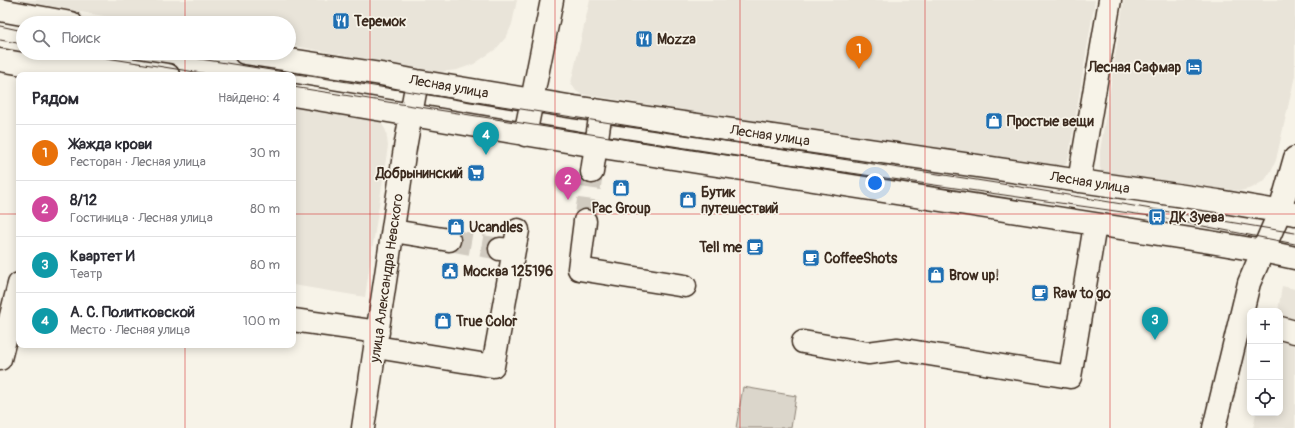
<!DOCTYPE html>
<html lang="ru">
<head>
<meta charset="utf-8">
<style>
  :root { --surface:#fff; --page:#f2f2f3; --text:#2b2b33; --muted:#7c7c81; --line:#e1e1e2; --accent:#2563eb }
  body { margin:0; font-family:Pangolin,sans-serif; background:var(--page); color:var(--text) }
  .controls { position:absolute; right:12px; bottom:12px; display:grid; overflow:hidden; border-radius:8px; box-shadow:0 2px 10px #0003 }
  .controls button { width:36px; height:36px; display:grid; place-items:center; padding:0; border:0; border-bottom:1px solid var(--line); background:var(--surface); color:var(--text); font:20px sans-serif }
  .you { position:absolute; left:875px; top:183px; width:14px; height:14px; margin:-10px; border:3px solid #fff; border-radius:50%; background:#1a73e8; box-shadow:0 0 0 6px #1a73e833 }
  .badge { display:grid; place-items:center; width:26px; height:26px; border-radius:50%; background:var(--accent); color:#fff; font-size:13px; font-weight:700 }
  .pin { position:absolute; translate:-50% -33px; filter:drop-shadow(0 1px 2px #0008) }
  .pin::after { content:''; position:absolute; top:21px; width:14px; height:12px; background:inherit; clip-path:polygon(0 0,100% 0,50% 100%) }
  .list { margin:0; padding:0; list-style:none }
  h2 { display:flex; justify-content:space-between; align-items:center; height:52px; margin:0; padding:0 16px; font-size:17px }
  h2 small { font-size:13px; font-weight:400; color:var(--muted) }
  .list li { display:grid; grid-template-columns:26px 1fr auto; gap:12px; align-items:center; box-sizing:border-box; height:56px; padding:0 16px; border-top:1px solid var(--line) }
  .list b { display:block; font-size:15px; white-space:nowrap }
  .list p { margin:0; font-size:13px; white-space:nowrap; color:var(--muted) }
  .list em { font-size:13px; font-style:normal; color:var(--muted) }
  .icon { flex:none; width:22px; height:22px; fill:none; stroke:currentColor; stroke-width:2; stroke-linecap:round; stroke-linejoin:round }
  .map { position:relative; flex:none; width:1295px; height:428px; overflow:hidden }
  .search { position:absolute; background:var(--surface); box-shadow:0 2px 10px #0003; left:16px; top:16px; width:280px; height:44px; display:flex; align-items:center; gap:10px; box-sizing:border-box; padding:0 14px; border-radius:22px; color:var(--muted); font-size:15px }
  .panel { position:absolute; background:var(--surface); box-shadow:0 2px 10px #0003; left:16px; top:72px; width:280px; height:276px; border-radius:8px }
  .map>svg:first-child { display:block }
  .built { fill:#e9e4d9 }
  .green { fill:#dbd6cb; stroke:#8b8074 }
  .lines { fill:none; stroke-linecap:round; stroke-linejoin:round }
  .minor-tunnel { stroke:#d1cbc0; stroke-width:22; stroke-dasharray:22 11; stroke-linecap:butt }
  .minor-casing { stroke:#3b2a1e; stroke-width:25 }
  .minor { stroke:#f7f3e8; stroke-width:22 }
  .tram { stroke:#3b2a1e; stroke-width:1 }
  .grid { fill:none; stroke:#d62828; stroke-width:1; stroke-opacity:0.55 }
  .labels { text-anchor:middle; stroke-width:3.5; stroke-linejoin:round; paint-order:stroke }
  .poi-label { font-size:14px; font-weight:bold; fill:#3b2a1e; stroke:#f7f3e8; text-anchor:start }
  .street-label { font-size:14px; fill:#3b2a1e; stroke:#f7f3e8 }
</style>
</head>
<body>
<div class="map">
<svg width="1295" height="428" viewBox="0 0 1295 428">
  <rect width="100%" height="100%" fill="#f7f3e8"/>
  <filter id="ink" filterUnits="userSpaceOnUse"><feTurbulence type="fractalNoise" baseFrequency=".025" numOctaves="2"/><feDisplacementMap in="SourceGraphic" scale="8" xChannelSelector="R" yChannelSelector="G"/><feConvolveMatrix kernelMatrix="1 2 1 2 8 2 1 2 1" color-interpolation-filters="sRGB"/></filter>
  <g filter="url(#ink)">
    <path class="built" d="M17,0H517L512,24L507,36L496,49L474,64L457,70L439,72L431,71L289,45V23H210L167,16L151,23H141Z
      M590,0H1095L1069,156L1065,165L1057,169L581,94L576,91L571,83Z
      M1124,0H1295V76L1276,160L1271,171L1265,180L1252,188L1240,191L1110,178L1105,176L1101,172L1100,167V151Z
      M293,102L379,119L386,131L388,146L365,297L293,285Z
      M1282,286L1295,289V428H1253L1256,413H1280V311H1278Z"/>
    <path class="green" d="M743,387L796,396L791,428H736Z"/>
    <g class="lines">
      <path class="minor-tunnel" d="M585,221L592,172
        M449,240L500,249"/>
      <defs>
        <path id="minor" d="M0,10L71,23
          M245,53L381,74L417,81L574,107L1218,201L1295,214
          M0,60L23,64L123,68L168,75
          M293,95L596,146L1210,242L1263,251L1295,258
          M525,135L552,0
          M592,172L601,111
          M1079,181L1110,0
          M585,221L579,269L685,286
          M393,231L449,240
          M514,250L518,230
          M293,320L378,332
          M1280,328L1295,332
          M803,342L868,353L898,349L1070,377L1095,225
          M376,347L493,366L514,250L500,249
          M0,359L19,284
          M363,428L405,148L417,81
          M1214,428L1249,283L1280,211L1295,158"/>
      </defs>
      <use href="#minor" class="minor-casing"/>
      <use href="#minor" class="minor"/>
      <path class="tram" d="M0,26L23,31
        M0,40L23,44
        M75,53L214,75
        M162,53L1002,184L1295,233
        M293,87L698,151L1157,217L1295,244"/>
    </g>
  </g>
  <path class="grid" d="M185,0V23M370,0V428M555,0V428M740,0V428M925,0V428M1110,0V428M185,53V75M0,214H19M293,214H1295M185,345V428"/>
  <defs>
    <symbol id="restaurant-square" viewBox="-11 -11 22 22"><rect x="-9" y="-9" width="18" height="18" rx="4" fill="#1f6fb2" stroke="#f7f3e8"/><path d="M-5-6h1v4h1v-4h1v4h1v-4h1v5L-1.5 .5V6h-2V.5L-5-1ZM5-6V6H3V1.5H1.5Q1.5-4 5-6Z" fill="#fff"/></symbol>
    <symbol id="hotel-square" viewBox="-11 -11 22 22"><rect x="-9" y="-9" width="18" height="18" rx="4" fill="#1f6fb2" stroke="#f7f3e8"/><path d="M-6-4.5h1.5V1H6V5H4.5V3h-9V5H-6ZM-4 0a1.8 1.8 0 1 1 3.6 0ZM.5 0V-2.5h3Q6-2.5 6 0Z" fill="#fff"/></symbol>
    <symbol id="shop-square" viewBox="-11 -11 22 22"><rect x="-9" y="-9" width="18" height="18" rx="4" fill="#1f6fb2" stroke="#f7f3e8"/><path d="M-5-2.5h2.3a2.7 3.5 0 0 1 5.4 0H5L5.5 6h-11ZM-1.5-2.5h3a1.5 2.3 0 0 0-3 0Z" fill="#fff"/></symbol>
    <symbol id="supermarket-square" viewBox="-11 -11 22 22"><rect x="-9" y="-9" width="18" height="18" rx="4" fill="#1f6fb2" stroke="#f7f3e8"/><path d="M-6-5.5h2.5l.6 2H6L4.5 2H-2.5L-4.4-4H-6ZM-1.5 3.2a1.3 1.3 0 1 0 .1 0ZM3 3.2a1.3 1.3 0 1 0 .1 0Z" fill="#fff"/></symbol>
    <symbol id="bus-square" viewBox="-11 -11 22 22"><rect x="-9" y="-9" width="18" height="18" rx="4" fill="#1f6fb2" stroke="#f7f3e8"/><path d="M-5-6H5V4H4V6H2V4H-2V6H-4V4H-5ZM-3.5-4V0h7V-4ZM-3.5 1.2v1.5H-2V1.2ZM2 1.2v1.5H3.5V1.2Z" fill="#fff"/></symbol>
    <symbol id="cafe-square" viewBox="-11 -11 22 22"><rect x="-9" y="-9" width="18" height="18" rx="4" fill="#1f6fb2" stroke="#f7f3e8"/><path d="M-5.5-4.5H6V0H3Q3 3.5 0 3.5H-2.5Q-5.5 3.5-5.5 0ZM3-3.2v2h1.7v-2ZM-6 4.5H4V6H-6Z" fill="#fff"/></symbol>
    <symbol id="civic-square" viewBox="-11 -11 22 22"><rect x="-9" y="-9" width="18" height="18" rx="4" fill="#1f6fb2" stroke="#f7f3e8"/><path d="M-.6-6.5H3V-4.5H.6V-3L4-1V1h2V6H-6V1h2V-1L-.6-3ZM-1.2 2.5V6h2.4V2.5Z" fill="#fff"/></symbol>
  </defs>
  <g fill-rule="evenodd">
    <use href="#restaurant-square" x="331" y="11" width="20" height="20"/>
    <use href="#restaurant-square" x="634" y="29" width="20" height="20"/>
    <use href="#hotel-square" x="1184" y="57" width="20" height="20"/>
    <use href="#shop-square" x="984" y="111" width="20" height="20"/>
    <use href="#supermarket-square" x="466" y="163" width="20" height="20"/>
    <use href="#shop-square" x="611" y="178" width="20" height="20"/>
    <use href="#shop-square" x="678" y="190" width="20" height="20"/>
    <use href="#bus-square" x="1147" y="207" width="20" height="20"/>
    <use href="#shop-square" x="446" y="217" width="20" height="20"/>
    <use href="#cafe-square" x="745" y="237" width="20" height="20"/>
    <use href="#cafe-square" x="801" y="248" width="20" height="20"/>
    <use href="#civic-square" x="440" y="261" width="20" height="20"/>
    <use href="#shop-square" x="926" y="265" width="20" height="20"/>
    <use href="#cafe-square" x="1030" y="283" width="20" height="20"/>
    <use href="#shop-square" x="433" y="311" width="20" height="20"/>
  </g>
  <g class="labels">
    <g class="poi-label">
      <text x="354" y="26">Теремок</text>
      <text x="657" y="44">Mozza</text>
      <text x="1181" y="72" text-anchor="end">Лесная Сафмар</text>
      <text x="1007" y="126">Простые вещи</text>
      <text x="463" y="178" text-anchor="end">Добрынинский</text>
      <text x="701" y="197">Бутик<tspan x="701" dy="16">путешествий</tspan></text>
      <text x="621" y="213" text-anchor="middle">Pac Group</text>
      <text x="1170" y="222">ДК Зуева</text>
      <text x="469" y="232">Ucandles</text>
      <text x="742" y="252" text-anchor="end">Tell me</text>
      <text x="824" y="263">CoffeeShots</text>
      <text x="463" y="276">Москва 125196</text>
      <text x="949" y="280">Brow up!</text>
      <text x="1053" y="298">Raw to go</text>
      <text x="456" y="326">True Color</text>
    </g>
    <g class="street-label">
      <text transform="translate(449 86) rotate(10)" y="5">Лесная улица</text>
      <text transform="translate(770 135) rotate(8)" y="5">Лесная улица</text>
      <text transform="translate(1090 182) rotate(9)" y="5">Лесная улица</text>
      <text transform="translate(386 278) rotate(-82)" y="5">улица Александра Невского</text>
    </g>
  </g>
</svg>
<div class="controls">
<button>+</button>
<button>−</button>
<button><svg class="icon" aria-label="locate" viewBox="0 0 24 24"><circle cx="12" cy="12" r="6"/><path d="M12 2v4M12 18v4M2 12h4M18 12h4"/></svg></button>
</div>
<div class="you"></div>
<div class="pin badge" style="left:859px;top:69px;background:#e8710a">1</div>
<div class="pin badge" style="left:568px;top:200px;background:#d1479c">2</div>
<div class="pin badge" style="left:1155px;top:340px;background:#0f9aa8">3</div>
<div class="pin badge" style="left:486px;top:155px;background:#0f9aa8">4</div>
<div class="search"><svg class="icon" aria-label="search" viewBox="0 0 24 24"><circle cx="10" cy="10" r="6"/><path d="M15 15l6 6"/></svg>Поиск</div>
<section class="panel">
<h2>Рядом<small>Найдено: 4</small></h2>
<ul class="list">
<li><span class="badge" style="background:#e8710a">1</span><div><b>Жажда крови</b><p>Ресторан · Лесная улица</p></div><em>30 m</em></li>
<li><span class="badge" style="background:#d1479c">2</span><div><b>8/12</b><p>Гостиница · Лесная улица</p></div><em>80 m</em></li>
<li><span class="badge" style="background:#0f9aa8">3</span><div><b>Квартет И</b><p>Театр</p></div><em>80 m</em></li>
<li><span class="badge" style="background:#0f9aa8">4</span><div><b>А. С. Политковской</b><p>Место · Лесная улица</p></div><em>100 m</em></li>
</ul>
</section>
</div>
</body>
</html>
